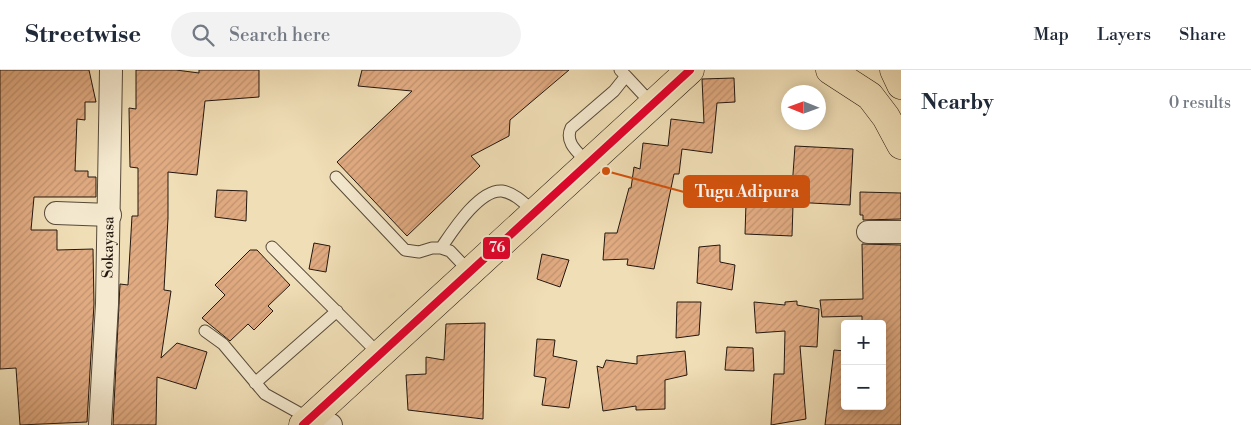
<!DOCTYPE html>
<html lang="en">
<head>
<meta charset="utf-8">
<style>
  :root { --surface:#fff; --page:#f2f2f3; --text:#1f2937; --muted:#747a83; --line:#e0e1e3 }
  body { margin:0; font-family:"Libre Bodoni",serif; background:var(--page); color:var(--text) }
  .controls { position:absolute; right:15px; bottom:15px; display:grid; overflow:hidden; border-radius:5px; box-shadow:0 2px 12px #0003 }
  .controls button { width:45px; height:45px; display:grid; place-items:center; padding:0; border:0; border-bottom:1px solid var(--line); background:var(--surface); color:var(--text); font:25px sans-serif }
  .compass { position:absolute; left:781px; top:15px; width:45px; height:45px; border-radius:50%; background:var(--surface); box-shadow:0 2px 12px #0003; rotate:271deg }
  .list { margin:0; padding:0; list-style:none }
  h2 { display:flex; justify-content:space-between; align-items:center; height:65px; margin:0; padding:0 20px; font-size:21px }
  h2 small { font-size:16px; font-weight:400; color:var(--muted) }
  .icon { flex:none; width:28px; height:28px; fill:none; stroke:currentColor; stroke-width:2; stroke-linecap:round; stroke-linejoin:round }
  .map { position:relative; flex:none; width:901px; height:355px; overflow:hidden }
  header { display:flex; align-items:center; gap:30px; box-sizing:border-box; height:70px; padding:0 25px; background:var(--surface); border-bottom:1px solid var(--line) }
  header strong { font-size:24px }
  nav { display:flex; gap:28px; margin-inline-start:auto; font-size:18px }
  .search { width:350px; height:45px; background:var(--page); display:flex; align-items:center; gap:12px; box-sizing:border-box; padding:0 18px; border-radius:28px; color:var(--muted); font-size:19px }
  main { display:flex }
  aside { flex:1; background:var(--surface) }
  .map>svg:first-child { display:block }
  .building { fill:url(#building-hatch); stroke:#23170f }
  .lines { fill:none; stroke-linecap:round; stroke-linejoin:round }
  .service-casing { stroke:#564939; stroke-width:13 }
  .minor-casing { stroke:#564939; stroke-width:24 }
  .primary-casing { stroke:#23170f; stroke-width:29 }
  .trunk-casing { stroke:#23170f; stroke-width:29 }
  .service { stroke:#f5ead0; stroke-width:11 }
  .minor { stroke:#f5ead0; stroke-width:22 }
  .primary { stroke:#f0deb6; stroke-width:28 }
  .trunk { stroke:#f0deb6; stroke-width:28 }
  .bus-1-casing { stroke:#f5ead0; stroke-width:11 }
  .bus-1 { stroke:#e4002b; stroke-width:8 }
  .labels { text-anchor:middle; stroke-width:4.5; stroke-linejoin:round; paint-order:stroke }
  .street-label { font-size:15px; fill:#23170f; stroke:#f5ead0 }
  .leader { fill:none; stroke:#d4520c; stroke-width:2 }
  .callout-dot { fill:#d4520c; stroke:#f5ead0; stroke-width:2 }
  .callout { fill:#d4520c; stroke:#d4520c; stroke-width:2 }
  .callout-label { font-size:16px; text-anchor:middle; font-weight:bold; fill:#fff }
  .line-badge { stroke:#f5ead0; stroke-width:2 }
  .badge-label { font-size:14px; text-anchor:middle; font-weight:bold; fill:#fff }
</style>
</head>
<body>
<header>
<strong>Streetwise</strong>
<div class="search"><svg class="icon" aria-label="search" viewBox="0 0 24 24"><circle cx="10" cy="10" r="6"/><path d="M15 15l6 6"/></svg>Search here</div>
<nav><a>Map</a><a>Layers</a><a>Share</a></nav>
</header>
<main>
<div class="map">
<svg width="901" height="355" viewBox="0 0 901 355">
  <defs>
    <pattern id="building-hatch" width="6" height="6" patternUnits="userSpaceOnUse" patternTransform="scale(1.25)"><rect width="6" height="6" fill="#e1ab82"/><path d="M-1 1l2-2M0 6l6-6M5 7l2-2" fill="none" stroke="#c1926f"/></pattern>
  </defs>
  <rect width="100%" height="100%" fill="#f0deb6"/>
  <filter id="stains"><feTurbulence type="fractalNoise" baseFrequency=".004" numOctaves="4"/><feColorMatrix values="0 0 0 0 .2 0 0 0 0 .09 0 0 0 0 .02 0 0 0 .5 -.17"/></filter>
  <radialGradient id="worn" r=".72"><stop offset=".6" stop-color="#630" stop-opacity="0"/><stop offset="1" stop-color="#630" stop-opacity=".3"/></radialGradient>
  <path class="building" d="M0,0H89L96,32H85V50L77,49L75,101H88V107H96V127H34L31,160H57V180L93,179L94,234L87,352L20,355L16,298L0,299Z
    M136,0H176L199,3V0H259V27L205,31L197,105L168,102V148L164,220L171,221L161,288L177,273L207,282L196,319L157,307L156,355H113L120,214L128,215L132,146H138V98L130,97L129,38L136,39Z
    M362,0H569L510,50L509,66L471,86L480,96L407,166L337,92L412,21L358,16Z
    M734,8L735,32L717,33L712,83L682,79L679,104H674L654,199L627,195L628,189L603,190L605,163H617L629,118H631L634,97L640,99L643,73L668,76L671,49L704,53L702,9Z
    M795,76L853,79L850,135L791,132Z
    M217,120L247,121L246,151L215,147Z
    M860,122L901,123V149L863,150V145H860Z
    M746,133L793,135L792,166L745,164Z
    M314,173L330,176L326,202L309,199Z
    M862,174L901,175V355H825L834,280L845,281V336H882V253L862,254V246L822,247L820,230L863,229Z
    M720,175V192L735,195L732,220L697,213L699,177Z
    M250,180H257L290,215L268,236L273,241L254,260L248,254L230,271L202,248L225,225L215,215Z
    M542,184L569,190L560,217L537,209Z
    M797,231V235L819,239L817,277L800,276L806,349L771,355L774,304H784L785,261L756,263L754,232L785,235V232Z
    M677,232H701L699,265L676,268Z
    M485,253L483,349L408,340L406,305L426,304V287L444,290L446,254Z
    M537,269L555,270L553,286L577,291L569,338L542,335L546,308L534,306Z
    M727,277L753,278L754,301L725,300Z
    M685,281L687,305L665,310V339L636,340V336L603,341L597,296L603,298L606,290L637,294V286Z"/>
  <g class="lines">
    <defs>
      <path id="service" d="M626,6L653,35
        M588,93C579,83 564,73 571,58L614,21L626,6L620,0
        M336,107L405,180L419,182L432,178H441L450,181L469,201
        M272,177L379,284
        M441,178C452,162 479,119 502,121C515,123 525,134 534,142
        M205,261L223,274L265,324L310,349
        M255,313L337,241"/>
      <g id="minor">
        <path d="M56,143L110,145"/>
        <path d="M868,162H901"/>
        <path d="M310,349L331,355"/>
        <path id="s1" d="M100,355L107,234L111,0"/>
      </g>
      <path id="primary" d="M303,355L690,0"/>
      <path id="trunk" d="M830,0L870,26L886,47L901,75
        M894,0L901,15"/>
    </defs>
    <use href="#service" class="service-casing"/>
    <use href="#minor" class="minor-casing"/>
    <use href="#primary" class="primary-casing"/>
    <use href="#trunk" class="trunk-casing"/>
    <use href="#service" class="service"/>
    <use href="#minor" class="minor"/>
    <use href="#primary" class="primary"/>
    <use href="#trunk" class="trunk"/>
    <defs>
      <path id="bus-1" d="M303,355L690,0"/>
    </defs>
    <use href="#bus-1" class="bus-1-casing"/>
    <use href="#bus-1" class="bus-1"/>
  </g>
  <g class="labels">
    <g class="street-label">
      <text dy="5" stroke="none"><textPath href="#s1" startOffset="178">Sokayasa</textPath></text>
    </g>
  </g>
  <path class="leader" d="M606 101L684 122"/>
  <circle class="callout-dot" cx="606" cy="101" r="5"/>
  <rect class="callout" x="684" y="106" width="125" height="31" rx="5"/>
  <g class="callout-label">
    <text x="747" y="127">Tugu Adipura</text>
  </g>
  <rect class="line-badge" x="482" y="166" width="29" height="24" rx="5" fill="#e4002b"/>
  <g class="badge-label">
    <text x="497" y="182">76</text>
  </g>
  <rect width="100%" height="100%" filter="url(#stains)"/>
  <rect width="100%" height="100%" fill="url(#worn)"/>
</svg>
<div class="controls">
<button>+</button>
<button>−</button>
</div>
<svg class="compass" viewBox="-18 -18 36 36"><path d="M0-13l5 13h-10z" fill="#e53935"/><path d="M0 13l5-13h-10z" fill="#747a83"/></svg>
</div>
<aside>
<h2>Nearby<small>0 results</small></h2>
<ul class="list">
</ul>
</aside>
</main>
</body>
</html>
